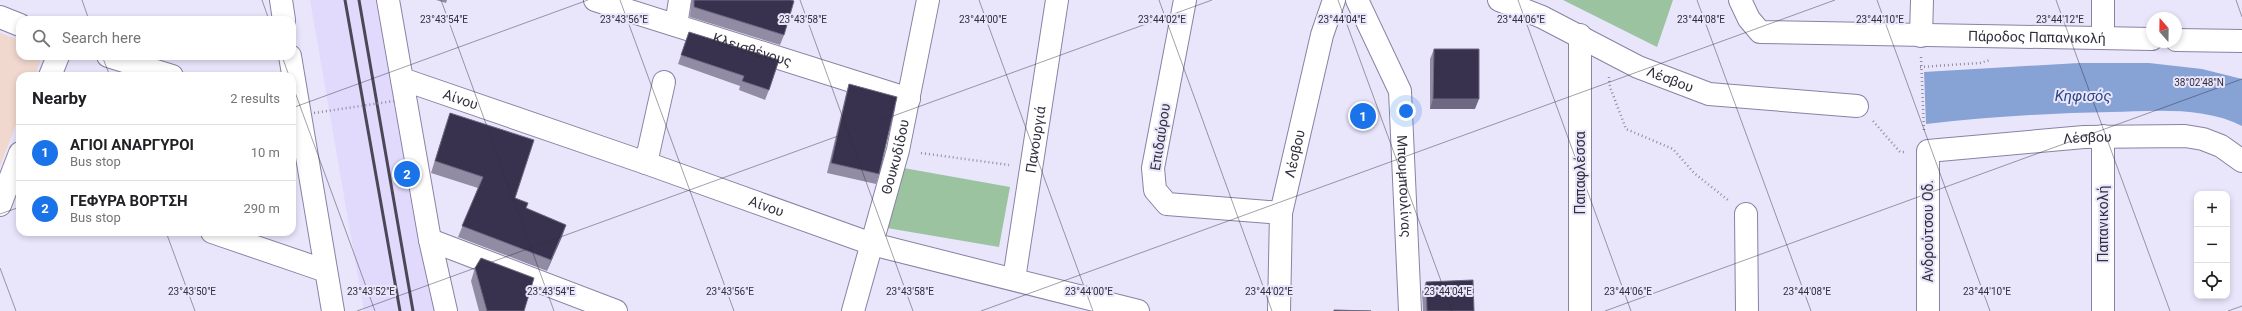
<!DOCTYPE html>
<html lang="en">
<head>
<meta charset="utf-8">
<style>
  :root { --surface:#fff; --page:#f2f2f2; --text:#202124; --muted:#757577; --line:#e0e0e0; --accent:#1a73e8 }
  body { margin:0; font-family:Roboto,sans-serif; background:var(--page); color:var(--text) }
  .controls { position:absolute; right:12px; bottom:12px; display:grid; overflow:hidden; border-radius:8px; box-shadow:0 2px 6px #0003 }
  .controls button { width:36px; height:36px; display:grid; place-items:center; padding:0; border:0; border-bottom:1px solid var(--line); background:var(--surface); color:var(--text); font:20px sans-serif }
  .compass { position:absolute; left:2146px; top:12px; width:36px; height:36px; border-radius:50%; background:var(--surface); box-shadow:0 2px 6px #0003; rotate:340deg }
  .you { position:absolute; left:1406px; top:111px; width:14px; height:14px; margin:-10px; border:3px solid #fff; border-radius:50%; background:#1a73e8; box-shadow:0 0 0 6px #1a73e833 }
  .badge { display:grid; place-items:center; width:26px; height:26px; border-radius:50%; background:var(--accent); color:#fff; font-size:13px; font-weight:700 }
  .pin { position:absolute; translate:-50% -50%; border:2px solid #fff; box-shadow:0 1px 4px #0006 }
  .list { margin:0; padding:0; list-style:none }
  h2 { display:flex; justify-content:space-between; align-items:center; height:52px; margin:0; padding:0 16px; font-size:17px }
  h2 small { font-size:13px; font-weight:400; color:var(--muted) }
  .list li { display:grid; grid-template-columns:26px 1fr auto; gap:12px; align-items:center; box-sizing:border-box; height:56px; padding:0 16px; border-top:1px solid var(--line) }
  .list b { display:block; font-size:15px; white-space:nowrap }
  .list p { margin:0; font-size:13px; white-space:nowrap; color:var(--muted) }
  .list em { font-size:13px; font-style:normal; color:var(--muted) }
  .icon { flex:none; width:22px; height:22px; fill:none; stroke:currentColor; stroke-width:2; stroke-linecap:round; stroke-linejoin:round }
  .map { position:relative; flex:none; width:2242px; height:311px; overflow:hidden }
  .search { position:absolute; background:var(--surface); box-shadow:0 2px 6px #0003; left:16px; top:16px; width:280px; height:44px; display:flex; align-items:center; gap:10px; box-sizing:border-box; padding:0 14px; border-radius:12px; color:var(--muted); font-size:15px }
  .panel { position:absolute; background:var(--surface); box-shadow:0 2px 6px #0003; left:16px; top:72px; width:280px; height:164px; border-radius:12px }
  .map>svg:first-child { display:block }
  .built { fill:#e1dafd }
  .education { fill:#f1d8cf }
  .green { fill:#9bc3a0 }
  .water { fill:#87a2d5 }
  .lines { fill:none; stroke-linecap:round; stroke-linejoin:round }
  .minor-casing { stroke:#8982a3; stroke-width:24 }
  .path { stroke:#8f8c9e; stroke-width:2.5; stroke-dasharray:1 3; stroke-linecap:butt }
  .minor { stroke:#fff; stroke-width:22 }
  .rail { stroke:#4a4756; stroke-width:3 }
  .path-bridge { stroke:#8f8c9e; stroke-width:2.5; stroke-dasharray:1 3; stroke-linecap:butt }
  .wall { fill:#918ca4 }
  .shaded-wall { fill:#6e6882 }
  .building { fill:#39324e; stroke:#6e6882 }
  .ticks { fill:none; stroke:#322f3d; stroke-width:1; stroke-opacity:0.45 }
  .labels { text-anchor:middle; stroke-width:4; stroke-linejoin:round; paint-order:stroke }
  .street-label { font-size:14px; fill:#322f3d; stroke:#e9e5fb }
  .water-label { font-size:15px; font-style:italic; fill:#294786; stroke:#e9e5fb }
  .ticks-label { font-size:10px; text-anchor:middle; fill:#322f3d; stroke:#e9e5fb; stroke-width:4; stroke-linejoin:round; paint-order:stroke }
</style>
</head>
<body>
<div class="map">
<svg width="2242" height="311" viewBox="0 0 2242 311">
  <rect width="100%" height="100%" fill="#e9e5fb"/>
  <path class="built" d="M310,0H381L436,311H364Z"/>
  <path class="education" d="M0,33L20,40V56H42L35,76H20V114L0,166Z"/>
  <path class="green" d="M1563,0H1673L1657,47Z
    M898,167L1010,187L999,247L887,228Z"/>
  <path class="water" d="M2079,63H2149L2202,69L2242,79V126C2204,106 2152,111 2111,112C2049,113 1988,117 1926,124L1924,72Z"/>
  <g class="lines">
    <defs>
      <g id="minor">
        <path d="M281,0L284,20"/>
        <path d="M388,0L430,240L446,311"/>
        <path id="s1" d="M595,0L909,99"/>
        <path d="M1185,0L1153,168L1155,190L1167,204L1281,213"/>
        <path id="s2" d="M1357,0L1400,91L1410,311"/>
        <path id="s3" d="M1499,0L1542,17L1638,67L1709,94L1857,106"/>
        <path id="s4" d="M1740,0L1749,19L1760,32L2152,39"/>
        <path d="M2103,0V38"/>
        <path d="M0,17L20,25"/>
        <path d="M676,25L680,0"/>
        <path d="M1580,35V311"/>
        <path d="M1921,36L1922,0"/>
        <path d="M2176,40L2242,41"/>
        <path d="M108,56L172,76"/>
        <path d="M290,56L333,311"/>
        <path d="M50,76L58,56"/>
        <path id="s5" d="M402,79L646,163L872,244L1138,311"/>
        <path d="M646,163L664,82"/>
        <path d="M0,205L20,153"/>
        <path d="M1746,214L1747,311"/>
        <path d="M212,232L326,271"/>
        <path d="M430,240L616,311"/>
        <path id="s6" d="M1014,279L1057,0"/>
        <path id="s7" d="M853,311L898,150L928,0"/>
        <path id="s8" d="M1279,311L1281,213L1322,35L1334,0"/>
        <path id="s9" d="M1928,311V151L2084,137L2185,136L2203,139L2221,146L2242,161"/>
        <path d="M2103,311V136"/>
      </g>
    </defs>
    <use href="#minor" class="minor-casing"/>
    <path class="path" d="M1921,57L1924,130
      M1920,67L1980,63L1990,60
      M1609,77L1610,87L1626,129L1673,149L1694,173L1728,200
      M1873,121L1900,152H1906
      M921,153L1009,165"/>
    <use href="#minor" class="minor"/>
    <path class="rail" d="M345,0L400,311
      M359,0L413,311"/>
    <path class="path-bridge" d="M314,113L394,101"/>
  </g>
  <path class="wall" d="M436,0H447L446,3Z
    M691,0H791L784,35L780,45L690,17Z
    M689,32L769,90L765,100L739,90L740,86L678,64Z
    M1434,49L1475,109H1430V59Z
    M849,84L879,174L876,184L827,173L846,94Z
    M450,113L515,198L526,208L566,225L547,271L458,237L478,188L431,173L446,124Z
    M475,268L524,311H479L471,281Z
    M1426,282L1474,311H1423L1422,292Z"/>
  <path class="shaded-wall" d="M1433,99H1479L1475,109H1430Z
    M566,225L562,237L547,271L551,260Z"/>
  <path class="building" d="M694,0H791L794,1L784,35L694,7Z
    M689,32L779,60L769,90L742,81L744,76L681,55Z
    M1434,49H1479V99H1433Z
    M849,84L897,97L879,174L831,163Z
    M450,113L534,140L515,198L528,203L526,208L566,225L551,260L462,226L483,177L435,161Z
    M481,258L534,278L524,311H487L475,268Z
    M1473,280L1474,311H1427L1426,282Z
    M1334,310L1371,311H1334Z"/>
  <path class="ticks" d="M82,0L89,20M262,0L269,20M441,0L554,311M620,0L734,311M800,0L913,311M979,0L1093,311M1159,0L1272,311M1338,0L1452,311M1518,0L1631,311M1697,0L1811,311M1877,0L1990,311M2056,0L2170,311M2236,0L2242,17M102,56L110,76M282,56L289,76M292,84L375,311M292,108L588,0M0,214L20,207M166,232L195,311M0,268L16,311M357,311L1212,0M981,311L1835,0M1605,311L2242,79M2228,311L2242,306"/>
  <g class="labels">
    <g class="street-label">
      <text dy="5" stroke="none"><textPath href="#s4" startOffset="315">Πάροδος Παπανικολή</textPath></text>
      <text dy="5" stroke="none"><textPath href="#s1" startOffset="165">Κλεισθένους</textPath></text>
      <text dy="5" stroke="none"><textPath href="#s3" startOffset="189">Λέσβου</textPath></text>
      <text dy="5" stroke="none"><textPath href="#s5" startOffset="62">Αίνου</textPath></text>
      <text transform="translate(1160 137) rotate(-81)" y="5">Επιδαύρου</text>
      <text dy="5" stroke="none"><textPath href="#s9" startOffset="320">Λέσβου</textPath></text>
      <text dy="5" stroke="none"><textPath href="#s6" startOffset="141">Πανουργιά</textPath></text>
      <text dy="5" stroke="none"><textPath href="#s8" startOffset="159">Λέσβου</textPath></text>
      <text dy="5" stroke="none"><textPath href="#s7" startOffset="160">Θουκυδίδου</textPath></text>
      <text transform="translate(1580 173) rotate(-90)" y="5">Παπαφλέσσα</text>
      <text dy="5" stroke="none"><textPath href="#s2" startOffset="196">Μπουμπουλίνας</textPath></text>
      <text dy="5" stroke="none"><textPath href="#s5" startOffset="386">Αίνου</textPath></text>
      <text transform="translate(2103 224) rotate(-90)" y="5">Παπανικολή</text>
      <text transform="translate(1928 231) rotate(-90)" y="5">Ανδρούτσου Οδ.</text>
    </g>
    <g class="water-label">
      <text x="2083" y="101">Κηφισός</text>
    </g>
  </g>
  <g class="ticks-label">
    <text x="444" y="23">23°43'54"E</text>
    <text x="624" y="23">23°43'56"E</text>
    <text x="803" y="23">23°43'58"E</text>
    <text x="983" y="23">23°44'00"E</text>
    <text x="1162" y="23">23°44'02"E</text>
    <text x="1342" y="23">23°44'04"E</text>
    <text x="1521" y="23">23°44'06"E</text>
    <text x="1701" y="23">23°44'08"E</text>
    <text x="1880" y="23">23°44'10"E</text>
    <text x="2060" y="23">23°44'12"E</text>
    <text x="2199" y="86">38°02'48"N</text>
    <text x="192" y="295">23°43'50"E</text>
    <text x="371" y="295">23°43'52"E</text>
    <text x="551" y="295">23°43'54"E</text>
    <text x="730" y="295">23°43'56"E</text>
    <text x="910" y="295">23°43'58"E</text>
    <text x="1089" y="295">23°44'00"E</text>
    <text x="1269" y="295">23°44'02"E</text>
    <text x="1448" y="295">23°44'04"E</text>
    <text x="1628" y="295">23°44'06"E</text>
    <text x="1807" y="295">23°44'08"E</text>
    <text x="1987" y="295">23°44'10"E</text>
  </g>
</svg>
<div class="controls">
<button>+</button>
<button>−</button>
<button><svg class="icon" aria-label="locate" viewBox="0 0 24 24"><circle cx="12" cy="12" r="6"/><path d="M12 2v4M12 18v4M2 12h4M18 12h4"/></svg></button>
</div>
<svg class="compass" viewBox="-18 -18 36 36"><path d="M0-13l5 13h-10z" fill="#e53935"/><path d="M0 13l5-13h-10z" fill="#757577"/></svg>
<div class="you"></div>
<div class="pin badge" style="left:1363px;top:116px">1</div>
<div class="pin badge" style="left:407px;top:174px">2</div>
<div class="search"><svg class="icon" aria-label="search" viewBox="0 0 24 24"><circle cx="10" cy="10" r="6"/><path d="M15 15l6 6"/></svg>Search here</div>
<section class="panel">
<h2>Nearby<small>2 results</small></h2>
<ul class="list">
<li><span class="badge">1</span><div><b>ΑΓΙΟΙ ΑΝΑΡΓΥΡΟΙ</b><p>Bus stop</p></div><em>10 m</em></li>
<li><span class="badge">2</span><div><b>ΓΕΦΥΡΑ ΒΟΡΤΣΗ</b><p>Bus stop</p></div><em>290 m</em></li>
</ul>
</section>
</div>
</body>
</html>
